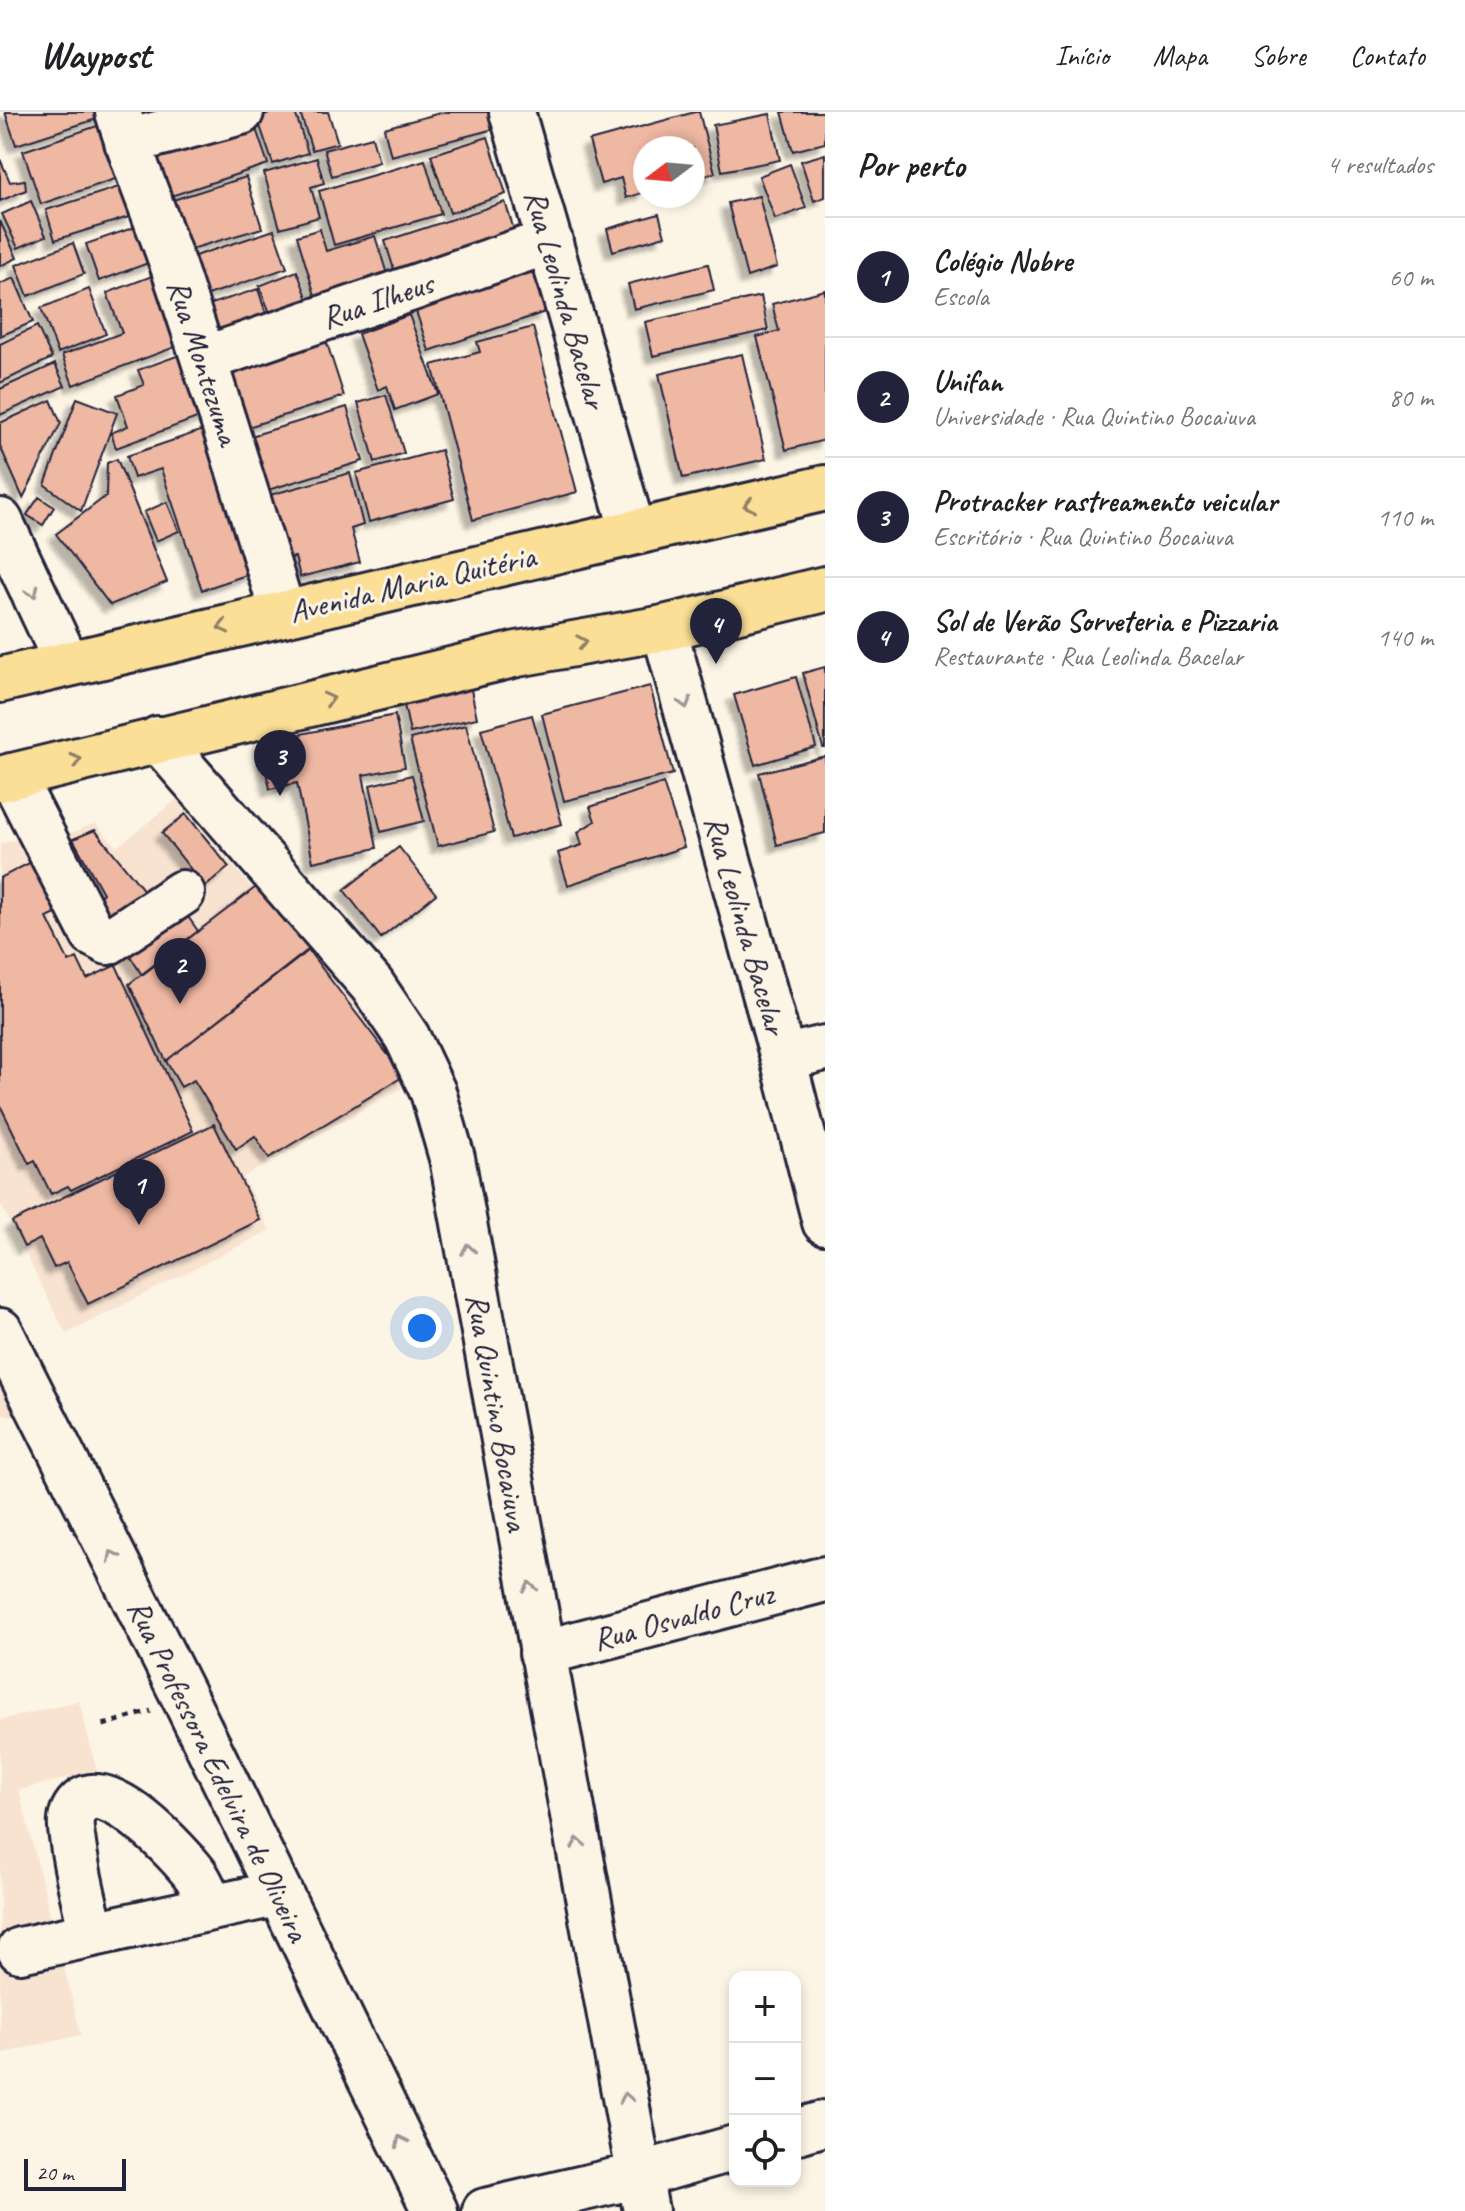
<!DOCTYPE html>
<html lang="pt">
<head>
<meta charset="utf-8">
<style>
  :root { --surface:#fff; --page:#f2f2f2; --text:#202124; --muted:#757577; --line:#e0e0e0; --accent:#22223b }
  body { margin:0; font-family:Caveat,sans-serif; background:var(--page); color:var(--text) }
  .controls { position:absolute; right:24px; bottom:24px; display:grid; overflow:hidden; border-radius:16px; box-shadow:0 4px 12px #0003 }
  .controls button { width:72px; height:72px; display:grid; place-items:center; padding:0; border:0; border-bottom:2px solid var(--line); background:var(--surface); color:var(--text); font:40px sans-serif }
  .compass { position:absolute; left:633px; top:24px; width:72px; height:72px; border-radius:50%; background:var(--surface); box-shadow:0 4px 12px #0003; rotate:254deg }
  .scale { position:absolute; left:24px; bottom:20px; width:102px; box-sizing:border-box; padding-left:8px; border:4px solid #22223b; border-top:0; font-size:22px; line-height:28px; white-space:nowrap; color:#22223b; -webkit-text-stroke:6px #fcf5e5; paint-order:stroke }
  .you { position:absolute; left:422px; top:1216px; width:28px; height:28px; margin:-20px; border:6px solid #fff; border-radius:50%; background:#1a73e8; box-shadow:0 0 0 12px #1a73e833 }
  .badge { display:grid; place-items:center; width:52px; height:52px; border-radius:50%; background:var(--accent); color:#fff; font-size:26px; font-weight:700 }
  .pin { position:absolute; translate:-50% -66px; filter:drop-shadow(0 2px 4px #0008) }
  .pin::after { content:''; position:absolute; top:42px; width:28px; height:24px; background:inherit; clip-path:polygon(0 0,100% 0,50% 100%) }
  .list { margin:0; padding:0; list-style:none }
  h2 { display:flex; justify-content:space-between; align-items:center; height:104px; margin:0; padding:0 32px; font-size:34px }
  h2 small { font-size:26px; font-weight:400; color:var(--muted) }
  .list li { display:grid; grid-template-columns:52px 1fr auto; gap:24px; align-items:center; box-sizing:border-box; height:120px; padding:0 32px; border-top:2px solid var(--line) }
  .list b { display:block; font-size:30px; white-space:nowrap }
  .list p { margin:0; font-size:26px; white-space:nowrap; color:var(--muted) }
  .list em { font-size:26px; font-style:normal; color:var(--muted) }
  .icon { flex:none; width:44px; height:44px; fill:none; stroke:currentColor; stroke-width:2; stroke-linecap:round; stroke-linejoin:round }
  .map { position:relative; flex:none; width:825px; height:2099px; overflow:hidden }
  header { display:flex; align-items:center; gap:48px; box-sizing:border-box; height:112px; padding:0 40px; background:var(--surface); border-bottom:2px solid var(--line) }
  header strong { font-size:38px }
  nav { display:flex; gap:44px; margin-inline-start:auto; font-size:28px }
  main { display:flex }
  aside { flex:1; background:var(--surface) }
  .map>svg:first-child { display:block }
  .built { fill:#f8e3d1 }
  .building { fill:#efb8a3; stroke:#22223b; stroke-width:2; filter:url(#shadow) }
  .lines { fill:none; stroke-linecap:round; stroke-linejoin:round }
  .minor-casing { stroke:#22223b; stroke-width:50 }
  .major-casing { stroke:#22223b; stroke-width:50 }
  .path { stroke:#22223b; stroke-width:5; stroke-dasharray:6 6; stroke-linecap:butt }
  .minor { stroke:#fcf5e5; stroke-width:44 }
  .major { stroke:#fbdf96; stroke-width:44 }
  .oneway { stroke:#8e8068 }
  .oneway2 { stroke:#9a9698 }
  .labels { text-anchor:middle; stroke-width:6; stroke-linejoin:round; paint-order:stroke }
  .street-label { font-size:32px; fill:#22223b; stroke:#fcf5e5 }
</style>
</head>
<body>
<header>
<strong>Waypost</strong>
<nav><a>Início</a><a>Mapa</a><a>Sobre</a><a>Contato</a></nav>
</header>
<main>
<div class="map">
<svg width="825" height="2099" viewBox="0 0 825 2099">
  <defs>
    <filter id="shadow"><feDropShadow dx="-7" dy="7" stdDeviation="2" flood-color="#0004"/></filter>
  </defs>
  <rect width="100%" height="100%" fill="#fcf5e5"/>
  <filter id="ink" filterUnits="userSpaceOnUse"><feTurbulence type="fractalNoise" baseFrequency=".0125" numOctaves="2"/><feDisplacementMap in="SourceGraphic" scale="16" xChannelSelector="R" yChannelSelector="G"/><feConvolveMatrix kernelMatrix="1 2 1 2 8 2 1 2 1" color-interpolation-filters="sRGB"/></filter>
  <g filter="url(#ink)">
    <path class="built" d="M177,687L251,775L260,769L314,833L406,952L411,971L243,1065L270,1118L66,1222L0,1091V732L39,722L66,723L95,711L117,735Z
      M0,1271L16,1305L0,1302Z
      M79,1589L97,1659L19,1678L81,1923L0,1942V1853L7,1851L0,1831V1608Z"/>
    <path class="building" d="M5,0H112V2L16,33Z
      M273,0H295L308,41L273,52L257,5Z
      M300,0H328L338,31L312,38Z
      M444,0H489L494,17L391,44L384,16Z
      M695,0H699L715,61L693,67V36H645V80L626,86L621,66L601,72L589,29Z
      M782,0H825V31L793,39Z
      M770,2L780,48L722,59L713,13Z
      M103,12L121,65L41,92L23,39Z
      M255,14L268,52L165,86L149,38Z
      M372,25L379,50L332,64L324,38Z
      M488,25L506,82L450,101L431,43Z
      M825,42V85L814,89L801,49Z
      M317,46L324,71L311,75L319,105L280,116L264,61Z
      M0,47L10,70L25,68L26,78L0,89Z
      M425,48L441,102L334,133L319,79Z
      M790,52L806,96L775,107L759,64Z
      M246,65L262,116L188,138L173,88Z
      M122,74L132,104L55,128L46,98Z
      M759,84L777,155L747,165L728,91Z
      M31,89L46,124L18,136L2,102Z
      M505,90L518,130L398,170L385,129Z
      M659,102L665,124L613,139L607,117Z
      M0,109L17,146L0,154Z
      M141,113L154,149L99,169L86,132Z
      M320,117L326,139L375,124L392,178L320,200L297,124Z
      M274,118L287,156L202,185L189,146Z
      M73,131L84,162L28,184L16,153Z
      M528,148L545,200L429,239L412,187Z
      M708,152L714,178L634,197L628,172Z
      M297,159L312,198L275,213L259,174Z
      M152,164L178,234L73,273L62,243L122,221L107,181Z
      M14,166L33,210L0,224V172Z
      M89,177L106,222L58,241L41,196Z
      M258,177L271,217L218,234L205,194Z
      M825,178V328L786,338L757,225L779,219L772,192Z
      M761,184L768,218L653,244L645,210Z
      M409,203L438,282L395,298L387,274L378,278L358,222Z
      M37,214L52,246L0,271V232Z
      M533,215L577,380L473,408L432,253L480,240L477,230Z
      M323,219L344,284L242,317L222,252Z
      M185,241L208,302L116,336L111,321L128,314L117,283L144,273L138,258Z
      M742,242L766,347L683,366L659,262Z
      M55,252L65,274L0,303V277Z
      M386,283L404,341L375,350L358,291Z
      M77,286L117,301L81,399L45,373Z
      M51,288L61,311L23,386L0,334V311Z
      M347,295L363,349L268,378L251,324Z
      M209,316L258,459L202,478L161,357L134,366L127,344Z
      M441,338L454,387L369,410L356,361Z
      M117,347L167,470L110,493L56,422L106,384L107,351Z
      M350,361L363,413L351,417L360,450L300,465L295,445L282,448L266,384Z
      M39,385L54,395L43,413L27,403Z
      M167,390L179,419L156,429L144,400Z
      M825,555V636H823L803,561Z
      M796,565L816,635L755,653L734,583Z
      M470,573L477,606L410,621L403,588Z
      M650,574L673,662L564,689L542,602Z
      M395,603L405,655L363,663L377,736L313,750L297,671L270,677L261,630Z
      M532,603L562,712L511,726L481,617Z
      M466,613L494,720L438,734L410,627Z
      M825,644V721L777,733L759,661Z
      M412,663L424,709L381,720L370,673Z
      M663,671L684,735L568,773L558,741L582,733L578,720L595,709L590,695Z
      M186,702L229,755L205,775L162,721Z
      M95,718L146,781L111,811L96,788L103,781L73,727Z
      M399,735L436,782L381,826L344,778Z
      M31,750L56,802L47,806L69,850L77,846L87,867L116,853L193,1019L71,1078L68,1074L51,1082L35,1049L29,1052L0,993V766Z
      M260,772L313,835L166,949L129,872Z
      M182,796L198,819L142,863L127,839Z
      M308,838L404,964L269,1046L255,1024L236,1037L194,968L181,975L166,949Z
      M214,1012L260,1108L88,1192L67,1150L54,1156L40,1127L24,1135L12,1110Z"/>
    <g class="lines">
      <defs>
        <path id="minor" d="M118,0C134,54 157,106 175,160C213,273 248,387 283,502
          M512,0L633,420
          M127,30L241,0
          M204,247L550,129
          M0,409L67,551
          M664,516L783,946L825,1110
          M158,627L372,873L407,925L433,980L452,1046L646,2099
          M12,664L93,822L108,830L182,781
          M783,946L825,936
          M0,1219L186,1589L435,2099
          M542,1541L825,1467
          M92,1822C85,1792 77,1762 73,1732C72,1724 70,1715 71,1708C72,1699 77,1692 83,1688C112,1669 178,1740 195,1762C202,1772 206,1784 212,1795
          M20,1838L280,1781
          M795,2020L825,2011
          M485,2099L640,2063L735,2036"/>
        <path id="major" d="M0,568L825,376
          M0,667L517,542L664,516L825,477"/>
      </defs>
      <use href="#minor" class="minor-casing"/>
      <use href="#major" class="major-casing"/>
      <path class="path" d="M103,1613L151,1599"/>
      <use href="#minor" class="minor"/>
      <use href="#major" class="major"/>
    </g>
    <defs><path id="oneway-chevron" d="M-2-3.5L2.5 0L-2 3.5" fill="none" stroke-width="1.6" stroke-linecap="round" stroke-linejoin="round" transform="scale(2)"/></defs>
    <g class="oneway">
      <use href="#oneway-chevron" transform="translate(749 393) rotate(167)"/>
      <use href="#oneway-chevron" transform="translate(223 515) rotate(167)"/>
      <use href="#oneway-chevron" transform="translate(582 530) rotate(-10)"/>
      <use href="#oneway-chevron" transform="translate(329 587) rotate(-13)"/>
      <use href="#oneway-chevron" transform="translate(76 648) rotate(-14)"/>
    </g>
    <g class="oneway2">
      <use href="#oneway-chevron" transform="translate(33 480) rotate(65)"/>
      <use href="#oneway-chevron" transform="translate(685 591) rotate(74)"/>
      <use href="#oneway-chevron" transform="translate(468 1137) rotate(-100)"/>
      <use href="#oneway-chevron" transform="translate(113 1444) rotate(-117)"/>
      <use href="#oneway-chevron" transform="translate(530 1475) rotate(-100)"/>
      <use href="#oneway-chevron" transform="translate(578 1731) rotate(-101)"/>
      <use href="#oneway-chevron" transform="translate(626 1986) rotate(-101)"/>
      <use href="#oneway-chevron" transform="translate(401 2029) rotate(-116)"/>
    </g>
  </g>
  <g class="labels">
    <g class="street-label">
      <text transform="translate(566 187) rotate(74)" y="11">Rua Leolinda Bacelar</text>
      <text transform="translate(377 188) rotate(-19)" y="11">Rua Ilheus</text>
      <text transform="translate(204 250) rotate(72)" y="11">Rua Montezuma</text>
      <text transform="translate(412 471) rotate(-13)" y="11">Avenida Maria Quitéria</text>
      <text transform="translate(746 813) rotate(74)" y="11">Rua Leolinda Bacelar</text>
      <text transform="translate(498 1300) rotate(80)" y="11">Rua Quintino Bocaiuva</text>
      <text transform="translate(683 1504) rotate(-15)" y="11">Rua Osvaldo Cruz</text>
      <text transform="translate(219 1658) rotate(64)" y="11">Rua Professora Edelvira de Oliveira</text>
    </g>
  </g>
</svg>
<div class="controls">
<button>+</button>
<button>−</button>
<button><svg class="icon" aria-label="locate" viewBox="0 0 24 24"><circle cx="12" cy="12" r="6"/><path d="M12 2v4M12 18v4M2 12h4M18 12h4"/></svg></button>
</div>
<svg class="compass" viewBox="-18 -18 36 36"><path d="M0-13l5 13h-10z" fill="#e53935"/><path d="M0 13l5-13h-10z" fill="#757577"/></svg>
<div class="scale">20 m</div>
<div class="you"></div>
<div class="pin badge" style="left:139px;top:1113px">1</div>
<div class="pin badge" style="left:180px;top:892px">2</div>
<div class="pin badge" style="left:280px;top:684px">3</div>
<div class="pin badge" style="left:716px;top:552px">4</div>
</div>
<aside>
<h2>Por perto<small>4 resultados</small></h2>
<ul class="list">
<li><span class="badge">1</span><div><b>Colégio Nobre</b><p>Escola</p></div><em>60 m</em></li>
<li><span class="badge">2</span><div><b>Unifan</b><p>Universidade · Rua Quintino Bocaiuva</p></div><em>80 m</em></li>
<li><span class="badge">3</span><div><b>Protracker rastreamento veicular</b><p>Escritório · Rua Quintino Bocaiuva</p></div><em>110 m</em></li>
<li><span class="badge">4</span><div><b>Sol de Verão Sorveteria e Pizzaria</b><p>Restaurante · Rua Leolinda Bacelar</p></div><em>140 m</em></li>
</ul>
</aside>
</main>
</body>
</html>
